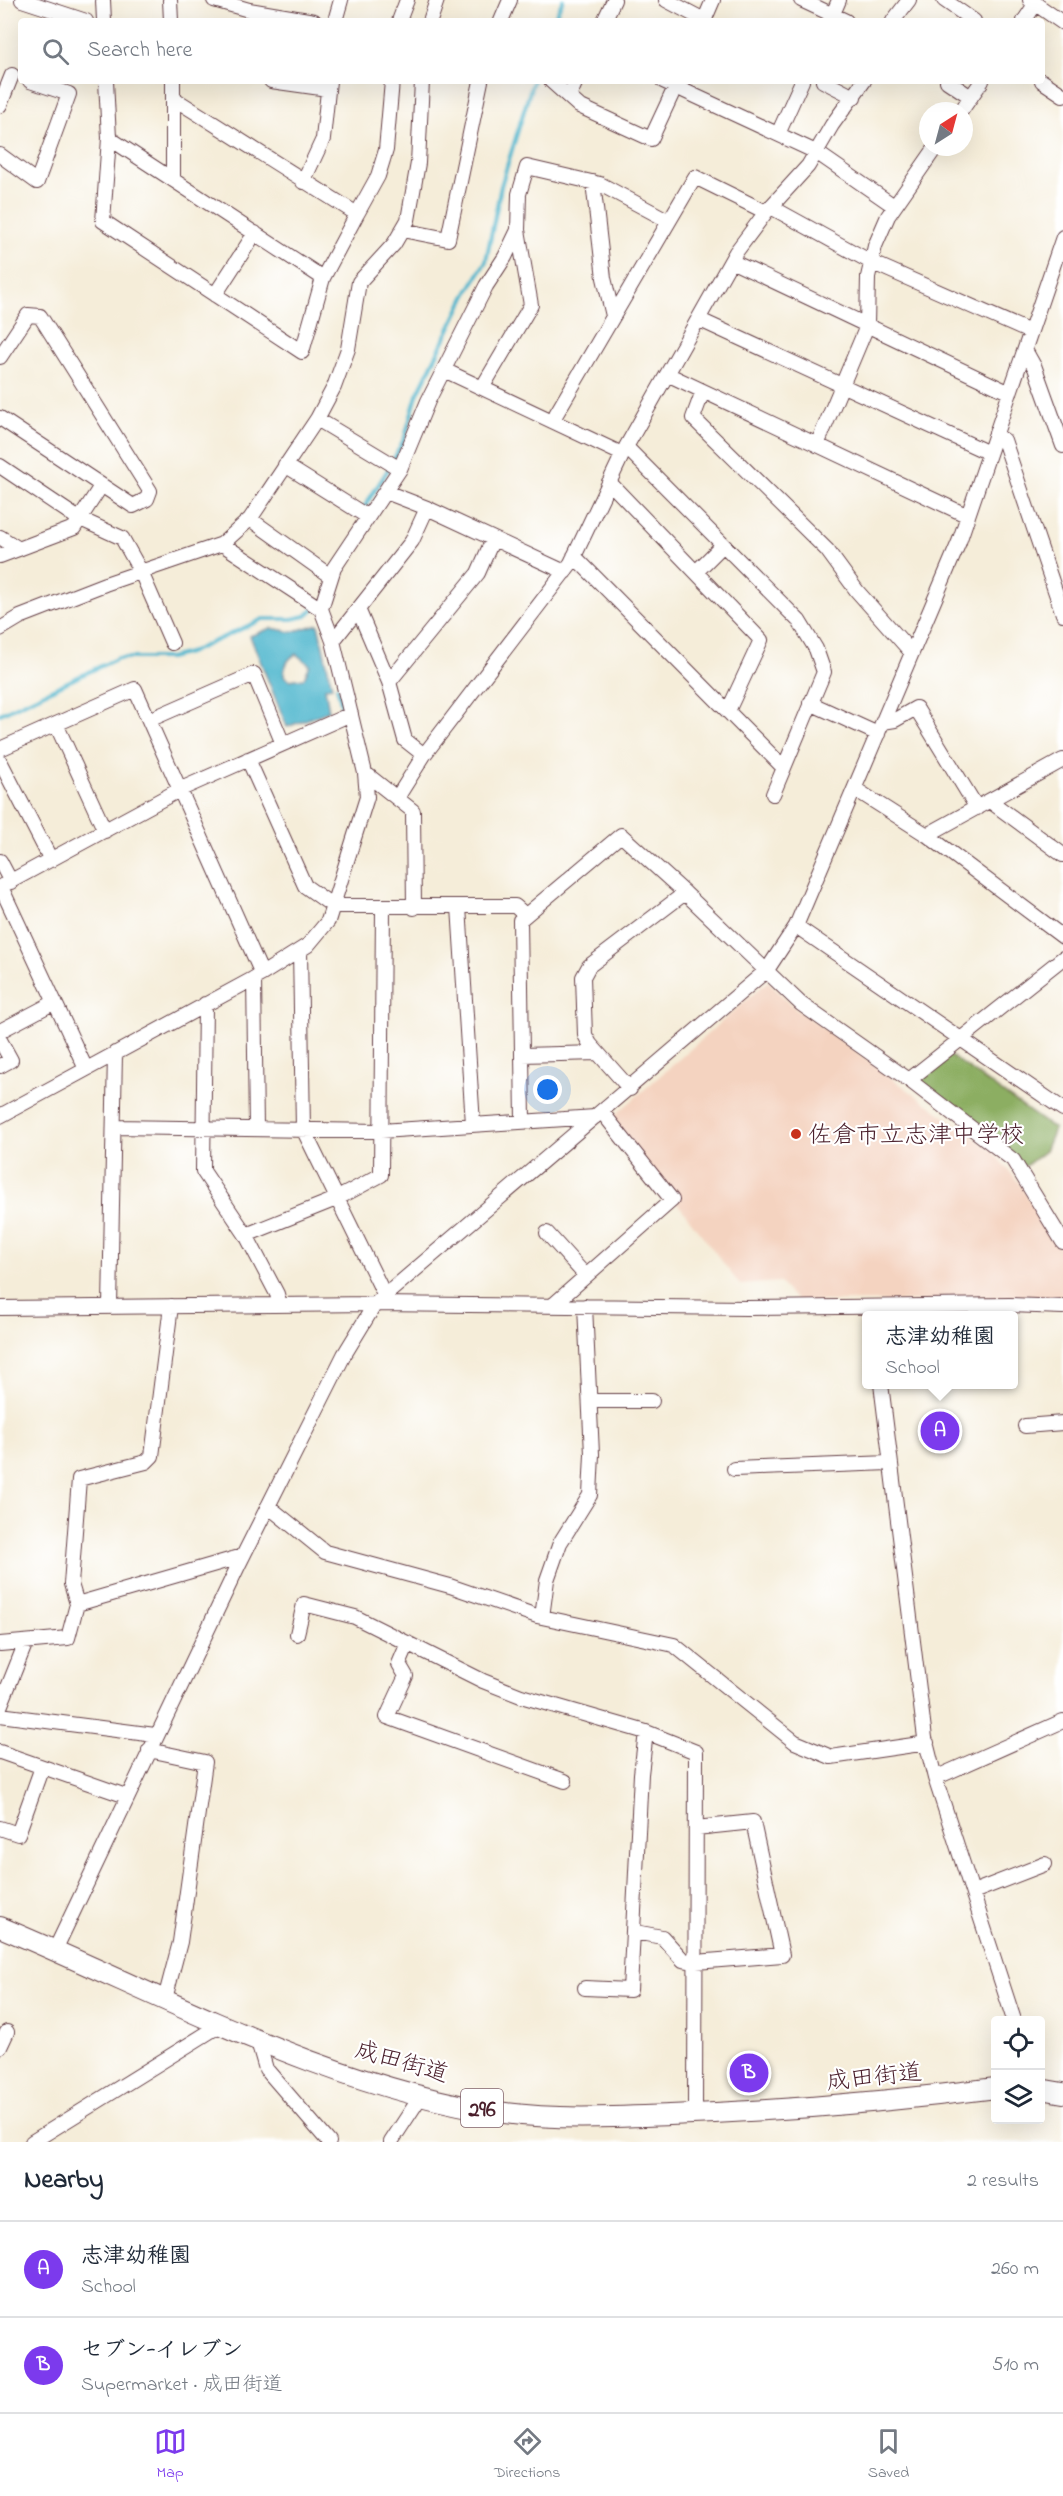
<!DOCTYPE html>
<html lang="en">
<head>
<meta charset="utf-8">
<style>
  :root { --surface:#fff; --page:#f6f6f7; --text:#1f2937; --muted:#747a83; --line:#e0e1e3; --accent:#7c3aed }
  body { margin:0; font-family:"Indie Flower","Klee One",sans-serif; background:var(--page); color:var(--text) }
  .controls { position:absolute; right:18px; bottom:18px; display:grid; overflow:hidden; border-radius:6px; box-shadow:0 6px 24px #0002 }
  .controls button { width:54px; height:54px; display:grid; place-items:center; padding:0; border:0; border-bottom:2px solid var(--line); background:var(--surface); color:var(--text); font:30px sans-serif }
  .compass { position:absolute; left:919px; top:102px; width:54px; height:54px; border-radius:50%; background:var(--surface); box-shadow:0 6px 24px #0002; rotate:36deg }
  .you { position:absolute; left:548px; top:1090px; width:21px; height:21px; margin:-15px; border:4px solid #fff; border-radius:50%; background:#1a73e8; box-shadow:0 0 0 9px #1a73e833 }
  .badge { display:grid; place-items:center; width:39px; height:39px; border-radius:50%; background:var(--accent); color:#fff; font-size:20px; font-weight:700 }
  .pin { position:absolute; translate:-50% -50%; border:3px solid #fff; box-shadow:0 2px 6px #0006 }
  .popup { position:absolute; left:862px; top:1311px; width:156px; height:78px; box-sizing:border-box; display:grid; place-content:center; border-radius:6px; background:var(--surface); filter:drop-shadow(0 2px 4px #0005); font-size:20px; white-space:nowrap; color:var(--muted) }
  .popup b { font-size:22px; color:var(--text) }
  .popup::after { content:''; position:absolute; left:50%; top:100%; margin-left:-12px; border:12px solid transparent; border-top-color:var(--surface) }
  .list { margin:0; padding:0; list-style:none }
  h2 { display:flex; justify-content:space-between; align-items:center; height:78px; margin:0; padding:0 24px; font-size:26px }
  h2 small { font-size:20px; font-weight:400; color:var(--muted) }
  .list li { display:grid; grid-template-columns:39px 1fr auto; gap:18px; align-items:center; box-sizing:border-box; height:96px; padding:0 24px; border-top:2px solid var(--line) }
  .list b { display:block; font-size:22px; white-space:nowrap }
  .list p { margin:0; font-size:20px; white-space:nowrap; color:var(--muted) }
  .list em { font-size:20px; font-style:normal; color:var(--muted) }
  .icon { flex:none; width:33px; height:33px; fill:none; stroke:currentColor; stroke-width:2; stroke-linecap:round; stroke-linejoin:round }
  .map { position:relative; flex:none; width:1063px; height:2142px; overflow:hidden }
  .search { position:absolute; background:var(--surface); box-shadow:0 6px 24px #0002; left:18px; right:18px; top:18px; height:66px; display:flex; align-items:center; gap:15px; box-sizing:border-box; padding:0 21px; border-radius:6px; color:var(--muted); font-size:22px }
  .sheet { height:270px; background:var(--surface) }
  nav { display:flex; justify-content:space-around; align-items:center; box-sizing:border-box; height:84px; border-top:2px solid var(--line); background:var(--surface); font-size:16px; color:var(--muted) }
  nav a { display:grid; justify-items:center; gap:3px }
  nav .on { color:var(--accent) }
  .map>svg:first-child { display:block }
  .built { fill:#f4d3c0 }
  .forest { fill:#8cae62; stroke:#6b6646; stroke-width:1.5 }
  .water { fill:#4eb6cd; stroke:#4c6a7c; stroke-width:1.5; fill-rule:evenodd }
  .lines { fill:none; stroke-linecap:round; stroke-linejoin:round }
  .stream { stroke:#4eb6cd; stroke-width:4 }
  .minor-casing { stroke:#643e45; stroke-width:16 }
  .highway-casing { stroke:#643e45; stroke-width:22 }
  .minor { stroke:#fff; stroke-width:14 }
  .highway { stroke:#fff; stroke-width:20 }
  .poi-dot { fill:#c8321e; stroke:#fff; stroke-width:2 }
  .labels { text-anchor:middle; stroke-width:4.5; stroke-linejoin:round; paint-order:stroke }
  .shield { fill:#fff; stroke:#80626b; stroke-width:1.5 }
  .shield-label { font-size:22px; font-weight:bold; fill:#4a1f2b }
  .poi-label { font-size:24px; fill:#4a1f2b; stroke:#fff; text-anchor:start }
  .street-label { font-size:24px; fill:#4a1f2b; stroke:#fff }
</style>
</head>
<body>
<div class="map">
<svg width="1063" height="2142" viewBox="0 0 1063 2142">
  <rect width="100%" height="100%" fill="#fff"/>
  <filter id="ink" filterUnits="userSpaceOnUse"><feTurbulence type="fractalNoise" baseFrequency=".0167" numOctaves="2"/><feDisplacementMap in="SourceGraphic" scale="12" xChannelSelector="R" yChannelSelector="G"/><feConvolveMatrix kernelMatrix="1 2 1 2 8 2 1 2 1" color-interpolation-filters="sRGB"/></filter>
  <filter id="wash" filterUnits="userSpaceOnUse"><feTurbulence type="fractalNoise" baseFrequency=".008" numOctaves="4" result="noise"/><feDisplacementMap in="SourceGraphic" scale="24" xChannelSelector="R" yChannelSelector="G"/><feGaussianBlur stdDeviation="1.35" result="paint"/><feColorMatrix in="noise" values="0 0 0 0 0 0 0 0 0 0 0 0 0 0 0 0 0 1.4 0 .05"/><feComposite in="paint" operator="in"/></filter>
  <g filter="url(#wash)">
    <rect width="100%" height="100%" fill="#f5edd9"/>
    <path class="built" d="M768,981L791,1005L991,1150L1017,1180L1063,1253V1302L797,1301L779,1282L740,1285L612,1118Z"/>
    <path class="forest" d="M946,1056H951L1054,1129L1045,1151L1024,1167L920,1083V1076Z"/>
    <path class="water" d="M318,624L332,687L325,688L329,711L287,727L250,636L271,628L292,632ZM296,654L310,665L304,678L289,680L284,676C284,666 287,659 296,654Z"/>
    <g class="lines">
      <path class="stream" d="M553,21L563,0
        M393,461L405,437L417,395L465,297L486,261L501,186L533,81
        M363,509L389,468
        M337,687L352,747
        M0,714L118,658H169L189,653L263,619H292L306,616L314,608"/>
    </g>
  </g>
  <g filter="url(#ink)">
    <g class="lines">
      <defs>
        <path id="minor" d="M22,0L86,21
          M103,0L104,21
          M170,0L171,21
          M214,0L249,10L314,21
          M666,0L706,21
          M801,0L846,21
          M944,0L974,21
          M1030,0L1063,23
          M335,21L341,0
          M399,21L407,0
          M430,21L437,0
          M501,21L510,0
          M604,21L614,0
          M704,21L713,0
          M830,21L839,0
          M893,21L909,0
          M1024,21L1036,3
          M106,81L109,138L103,221L302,352L323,278L357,214L173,98
          M173,81V179
          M271,81L328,89
          M551,81L579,106L651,139L678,81
          M663,81L816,152L894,206
          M823,81L854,97
          M947,81L971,97
          M1042,81L1063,95
          M569,97L576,81
          M0,105L12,75
          M961,111L982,81
          M778,134L802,81
          M109,138L323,278
          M0,155L37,182L69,94L30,81
          M303,182L323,139L329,81
          M593,182L604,278L613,316
          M771,207L871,262L1030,332
          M357,214L378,176L386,150L392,81
          M402,230L448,239L481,81
          M731,261L1010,393
          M215,295L255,233
          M698,319L989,453
          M1025,350L1035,368L1063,446
          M0,357L28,315L40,316L150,491L147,499L133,506L0,418
          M444,370L622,454
          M667,374L968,516
          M482,388L531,305L518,230
          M703,391L693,418L827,550L857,591L912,653
          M317,419L400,469
          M552,421L695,177L766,212
          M995,436L1004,440L1007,449L1063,614
          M817,445L867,326L868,277L875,246L888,216L936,147
          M626,447L799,621L816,649L824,672L773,794
          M285,465L368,517
          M0,466L76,517L122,538L141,572L172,643
          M609,482L761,640L728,711
          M386,492L427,508L565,572
          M250,519L330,576
          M0,537L19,549
          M222,544L321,609
          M0,556L74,528L101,486
          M574,556L784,768
          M696,572L723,545
          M358,609L389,682L405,740L424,755
          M0,629L20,617L105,584L222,544L250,519L317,419L334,387L348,349L359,282L394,244L408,220L418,163L422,81
          M333,641L412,541L427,508
          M389,682L478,573L493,539
          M810,703L878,734
          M149,720L254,674L283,744
          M883,722L895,720L916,708L977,808
          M56,724L105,831
          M0,749L135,689L262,974
          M248,759L305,886L333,906H515L525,915
          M0,761L51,860
          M365,773L413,811L414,908
          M855,789L927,835L1063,937
          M397,798L424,755L571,563L626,447L736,252L766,212L808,166L832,125L864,81
          M990,801L1063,855
          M927,835L1063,760
          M0,861L11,882
          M0,887L181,789L351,714
          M1,887L86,1069
          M685,893L801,1004L909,1080L1013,1160L1063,1242
          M459,907L473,1124
          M796,926L1063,1109
          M300,950L303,1129L385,1296
          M254,978L256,1128
          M205,1004L203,1171L246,1235L277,1294L280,1305
          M0,1031L55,1002
          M0,1040L11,1060L0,1066
          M522,1055L598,1053
          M909,1080L1063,958
          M0,1116L262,974L308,945L328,921L367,797L365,773L333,641L321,609L334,568L400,469L428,401L486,286L505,257L518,230L519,194L527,167L600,184L669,221
          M523,1120L520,920L621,835L685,893L589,966L583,977L585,1035L590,1044L630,1089
          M114,1127L381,1131L595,1117
          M547,1233L586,1276
          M246,1235L336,1199L381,1175L383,907
          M552,1306L672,1200L602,1112
          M110,1307L115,1053
          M0,1308L375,1304L747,1308L1010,1305L1063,1307
          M881,1384L925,1738L935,1778L1014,2020
          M590,1401H652
          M1025,1426L1063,1423
          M734,1469L889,1463
          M268,1506L325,1552L450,1586L537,1616L674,1645L795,1742L831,1757L927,1743
          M77,1604L71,1584L79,1479L146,1462L152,1456L171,1306
          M542,1617L547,1580L560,1543L590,1495L592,1454L585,1306
          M297,1634L304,1604L355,1617L483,1681L521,1696L646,1732L696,1752L695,2114
          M408,1643L399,1664L406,1676L387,1717L565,1781
          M0,1644L68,1638L77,1604L243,1556
          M0,1707L26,1642
          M0,1715L155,1735
          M149,1750L205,1762L180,1942L165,1999
          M0,1752L126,1796
          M935,1778L1063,1721
          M0,1828L18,1834L42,1767
          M973,1892L1045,1864
          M635,1932L662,1937L683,1960L696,1962L782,1955L753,1822L696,1828
          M55,1950L239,1564L344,1355L375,1304L767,970L796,926L959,542L1063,237
          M585,1988L630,1990L641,1774L646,1732
          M257,2038L266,2069L329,2142
          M0,2047L7,2032
          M32,2142L222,2024
          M391,2142L421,2096"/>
        <path id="highway" d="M0,1927C161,1994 331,2089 505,2113C559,2120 616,2117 670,2115C779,2111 887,2102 996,2088
          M1040,2089L1063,2093"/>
      </defs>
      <use href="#minor" class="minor-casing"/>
      <use href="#highway" class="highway-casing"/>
      <use href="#minor" class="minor"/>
      <use href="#highway" class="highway"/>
    </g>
  </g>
  <circle class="poi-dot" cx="796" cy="1134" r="6"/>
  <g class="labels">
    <rect class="shield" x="461" y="2089" width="42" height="38" rx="4.5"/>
    <g class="shield-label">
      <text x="482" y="2116">296</text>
    </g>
    <g class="poi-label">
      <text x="808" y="1142">佐倉市立志津中学校</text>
    </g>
    <g class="street-label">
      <text transform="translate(402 2061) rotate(16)" y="8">成田街道</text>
      <text transform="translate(874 2076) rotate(-6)" y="8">成田街道</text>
    </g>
  </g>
</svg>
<div class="controls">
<button><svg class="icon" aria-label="locate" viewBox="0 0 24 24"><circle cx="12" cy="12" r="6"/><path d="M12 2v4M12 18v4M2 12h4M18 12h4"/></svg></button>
<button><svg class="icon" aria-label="layers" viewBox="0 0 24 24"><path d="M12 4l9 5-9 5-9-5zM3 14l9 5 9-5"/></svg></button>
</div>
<svg class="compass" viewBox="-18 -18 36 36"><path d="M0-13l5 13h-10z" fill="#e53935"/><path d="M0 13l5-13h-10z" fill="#747a83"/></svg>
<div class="you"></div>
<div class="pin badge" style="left:940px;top:1431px">A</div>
<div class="popup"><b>志津幼稚園</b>School</div>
<div class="pin badge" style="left:749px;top:2073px">B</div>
<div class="search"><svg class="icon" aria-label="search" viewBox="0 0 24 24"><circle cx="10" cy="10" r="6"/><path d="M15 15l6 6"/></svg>Search here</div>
</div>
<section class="sheet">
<h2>Nearby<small>2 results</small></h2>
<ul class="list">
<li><span class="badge">A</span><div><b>志津幼稚園</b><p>School</p></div><em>260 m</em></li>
<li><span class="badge">B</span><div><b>セブン-イレブン</b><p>Supermarket · 成田街道</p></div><em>510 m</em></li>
</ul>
</section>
<nav>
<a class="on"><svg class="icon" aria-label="map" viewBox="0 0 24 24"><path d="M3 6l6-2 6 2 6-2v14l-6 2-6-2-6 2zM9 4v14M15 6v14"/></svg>Map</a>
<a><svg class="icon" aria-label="directions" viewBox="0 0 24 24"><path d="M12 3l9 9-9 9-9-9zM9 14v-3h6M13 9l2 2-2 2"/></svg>Directions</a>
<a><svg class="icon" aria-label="saved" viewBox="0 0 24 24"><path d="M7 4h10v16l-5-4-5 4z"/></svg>Saved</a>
</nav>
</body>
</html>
